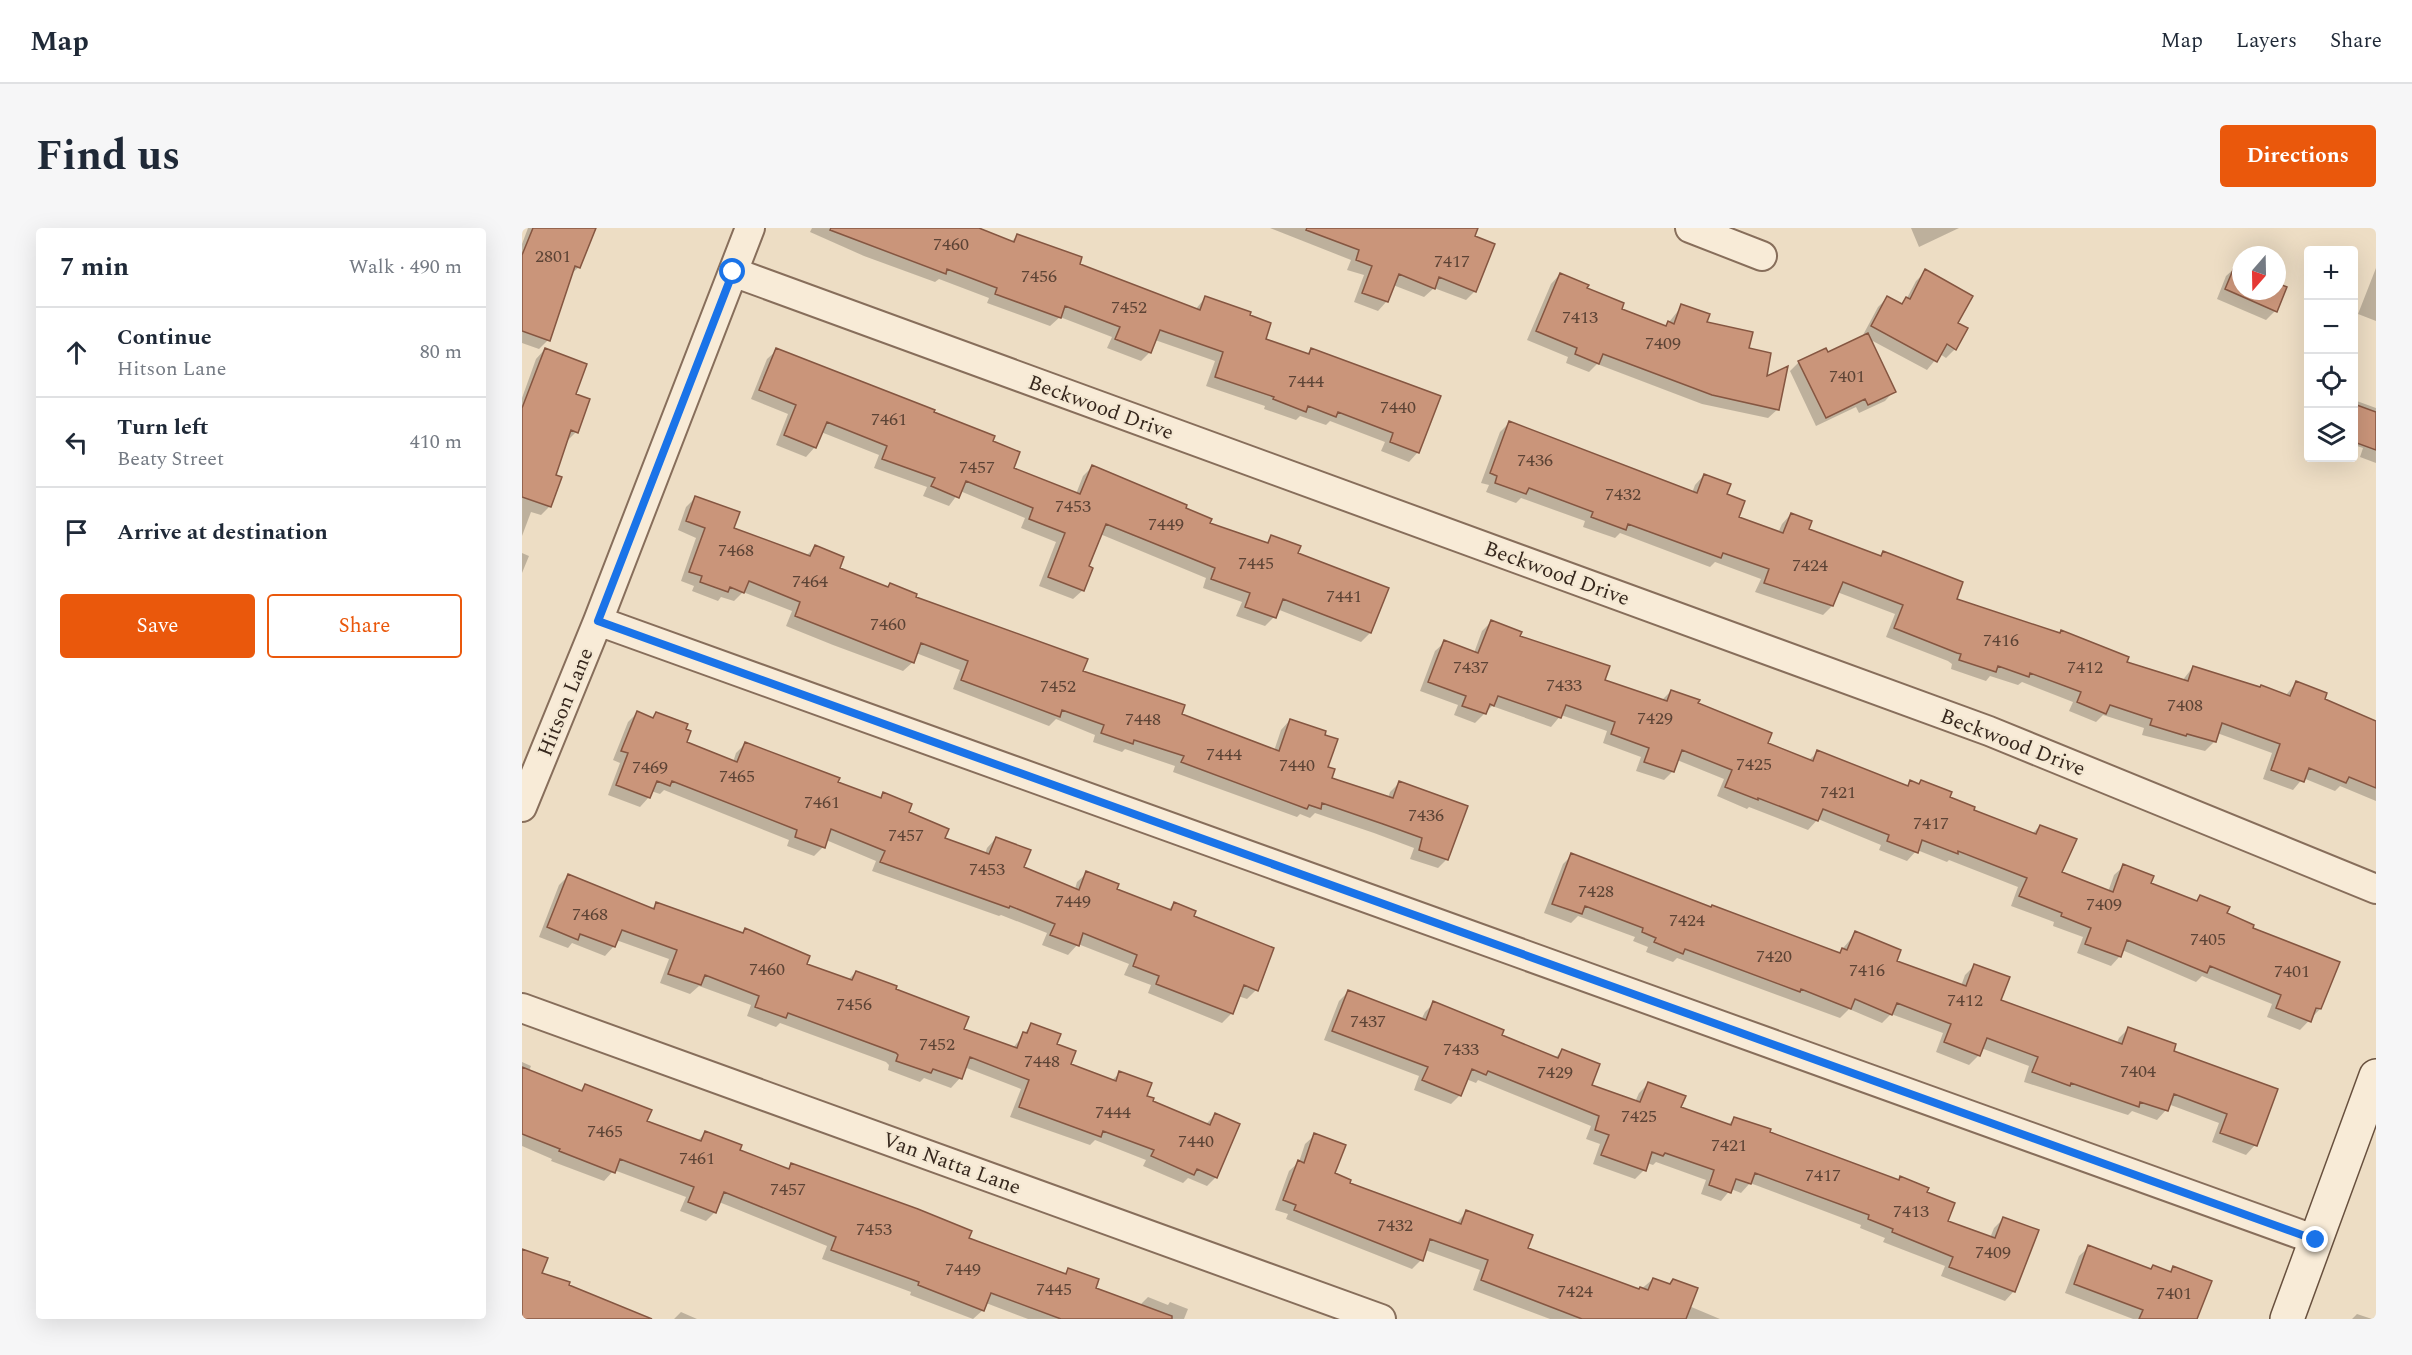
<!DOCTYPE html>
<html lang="en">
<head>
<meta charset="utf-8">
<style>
  :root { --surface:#fff; --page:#f6f6f7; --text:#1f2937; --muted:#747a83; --line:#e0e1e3; --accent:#ea580c }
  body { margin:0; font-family:Spectral,serif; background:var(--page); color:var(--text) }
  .controls { position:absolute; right:18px; top:18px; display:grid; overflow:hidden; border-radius:6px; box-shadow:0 6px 24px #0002 }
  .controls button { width:54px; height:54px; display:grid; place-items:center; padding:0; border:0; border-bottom:2px solid var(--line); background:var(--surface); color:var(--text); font:30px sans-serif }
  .compass { position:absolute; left:1710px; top:18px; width:54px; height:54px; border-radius:50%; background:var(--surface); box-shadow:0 6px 24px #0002; rotate:200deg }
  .stop { position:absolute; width:18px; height:18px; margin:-14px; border:4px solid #1a73e8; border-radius:50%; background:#fff }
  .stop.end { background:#1a73e8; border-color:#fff; box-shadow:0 2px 6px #0008 }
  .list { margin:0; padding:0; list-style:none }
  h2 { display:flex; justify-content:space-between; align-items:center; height:78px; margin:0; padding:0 24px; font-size:26px }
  h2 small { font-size:20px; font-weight:400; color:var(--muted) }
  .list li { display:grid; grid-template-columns:39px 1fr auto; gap:18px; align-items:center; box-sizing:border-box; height:90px; padding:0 24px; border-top:2px solid var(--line) }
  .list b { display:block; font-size:22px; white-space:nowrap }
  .list p { margin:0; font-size:20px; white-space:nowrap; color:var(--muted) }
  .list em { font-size:20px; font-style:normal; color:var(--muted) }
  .actions { display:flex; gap:12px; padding:18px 24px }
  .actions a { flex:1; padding:14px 0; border:2px solid var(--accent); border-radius:6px; text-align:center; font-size:21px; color:var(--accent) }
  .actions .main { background:var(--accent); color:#fff }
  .icon { flex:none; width:33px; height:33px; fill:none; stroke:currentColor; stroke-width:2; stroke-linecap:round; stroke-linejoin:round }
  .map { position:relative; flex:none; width:1854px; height:1091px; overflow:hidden; border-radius:6px }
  header { display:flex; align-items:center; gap:36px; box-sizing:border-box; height:84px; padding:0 30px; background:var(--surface); border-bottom:2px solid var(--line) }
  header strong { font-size:28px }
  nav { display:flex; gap:33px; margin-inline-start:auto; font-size:21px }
  .intro { display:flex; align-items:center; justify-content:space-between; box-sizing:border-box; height:144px; padding:0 36px }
  h1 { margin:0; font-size:42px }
  .button { padding:15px 27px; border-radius:6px; background:var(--accent); color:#fff; font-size:21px; font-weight:700 }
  main { display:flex; gap:36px; padding:0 36px }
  aside { flex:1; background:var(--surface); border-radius:6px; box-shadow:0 6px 24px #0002 }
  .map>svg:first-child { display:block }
  .shadow { fill:#0003 }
  .building { fill:#ca957a; stroke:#855641; stroke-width:1.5 }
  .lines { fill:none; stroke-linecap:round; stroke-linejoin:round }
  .street-casing { stroke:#876e5b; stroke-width:32 }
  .secondary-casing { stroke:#68503e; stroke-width:36 }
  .street { stroke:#f8ebd7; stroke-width:28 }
  .secondary { stroke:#f8ebd7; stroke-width:33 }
  .route { stroke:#1a73e8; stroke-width:8 }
  .labels { text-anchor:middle; stroke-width:4.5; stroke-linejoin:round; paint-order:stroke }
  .number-label { font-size:18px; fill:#5c4335 }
  .street-label { font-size:21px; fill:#37281e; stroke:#f4e8d3 }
</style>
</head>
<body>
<header>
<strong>Map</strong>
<nav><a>Map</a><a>Layers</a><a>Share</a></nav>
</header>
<div class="intro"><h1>Find us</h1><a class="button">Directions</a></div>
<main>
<aside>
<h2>7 min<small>Walk · 490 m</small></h2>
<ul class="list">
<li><svg class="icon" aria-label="ahead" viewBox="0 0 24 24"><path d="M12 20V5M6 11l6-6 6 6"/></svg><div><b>Continue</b><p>Hitson Lane</p></div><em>80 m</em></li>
<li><svg class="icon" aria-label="left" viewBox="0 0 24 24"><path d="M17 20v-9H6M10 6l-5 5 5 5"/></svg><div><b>Turn left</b><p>Beaty Street</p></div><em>410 m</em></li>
<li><svg class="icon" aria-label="arrive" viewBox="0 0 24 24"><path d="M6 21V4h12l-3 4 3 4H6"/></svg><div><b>Arrive at destination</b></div></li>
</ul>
<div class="actions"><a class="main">Save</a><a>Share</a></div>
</aside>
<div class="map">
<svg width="1854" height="1091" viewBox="0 0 1854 1091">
  <rect width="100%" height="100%" fill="#edddc4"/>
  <path class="shadow" d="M6,0H72L57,39L48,47L26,112L17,121L0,115V16Z
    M290,0H453L489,14L496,7L556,37L673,82L683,70L742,112L784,127L789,121L896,224L887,234L859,223L863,214L808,193L804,197L778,188L774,192L742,181L743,178L684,158L693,133L633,112L628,124L619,133L585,120L590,109L538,89L528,98L465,75L467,70L417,51L413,54L342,28L288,4Z
    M748,0H944L951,9L953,63L944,72L912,60L902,69L871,57L865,73L856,83L832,74L842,47L825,42L829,32Z
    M1389,0H1437L1397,19Z
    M1714,39L1719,41V63H1755V56L1763,60L1753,83L1744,92L1695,71L1704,48Z
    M1854,40V93L1836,86Z
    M1404,43L1434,95L1433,121L1424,130L1418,126L1405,142L1347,111L1372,163L1363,173L1337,185L1334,179L1294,198L1268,143L1277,134L1305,126L1343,108L1341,107L1356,79L1365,70L1378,77L1385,70L1394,53Z
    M1038,46L1098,81L1143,99L1160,78L1183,95L1226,121L1243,150L1256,181L1246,190L1180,176L1075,136L1067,144L1044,135L1046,129L1005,112L1029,56Z
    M23,121L52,166L54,204L45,213L32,248L28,278L19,287L9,284L0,308V170L14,131Z
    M255,122L410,184L469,214L490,241L554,266L561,248L570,239L662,281L686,296L743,316L750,309L775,326L848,405L839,414L755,381L752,389L743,398L714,388L720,374L681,360L684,350L578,306L565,339L561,362L551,371L517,358L534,314L499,300L503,290L438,263L427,278L401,268L405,259L352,240L357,227L299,204L293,219L284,229L254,217L266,186L229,171L245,131Z
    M1832,172L1854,180V235L1838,229L1841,220L1832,217Z
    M1786,187V200L1782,198Z
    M987,195L1170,265L1173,257L1182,247L1203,267L1215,290L1256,305L1260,296L1269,286L1285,302L1358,329L1362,325L1433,372L1537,406L1539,404L1603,435L1660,453L1671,439L1764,467L1774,455L1801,472L1854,494V573L1818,558L1813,563L1781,550L1771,562L1741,551L1750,525L1695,505L1692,514L1683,523L1620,507L1622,500L1581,487L1574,494L1547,483L1551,474L1500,454L1496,457L1468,448L1464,453L1429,441L1430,436L1426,433L1364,409L1373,386L1315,364L1310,378L1301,387L1233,364L1239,351L1193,334L1188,339L1098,305L1093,310L1061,299L1063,293L999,270L994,275L964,264L967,257L959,255L978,204Z
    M174,269L210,301L284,328L293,319L316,341L364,360L368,357L392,370L659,487L752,523L759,502L768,492L804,540L808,551L866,570L868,564L877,555L925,631L916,640L888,631L892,620L852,605L793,585L788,590L778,586L775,589L651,544L653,538L603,521L600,524L571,514L573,507L534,491L527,498L431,461L438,442L394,425L391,434L381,443L311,417L264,398L270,383L221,364L212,373L199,369L196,373L170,363L172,358L159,353L174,310L156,302L164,279Z
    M0,325L7,328L0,345Z
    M969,394L1081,453L1139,473L1149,463L1244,515L1287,532L1296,524L1383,559L1389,554L1396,557L1399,553L1450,582L1510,606L1518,598L1538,645L1586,664L1592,647L1602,638L1627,655L1673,674L1678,669L1729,701L1798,781L1778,802L1745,789L1750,776L1680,748L1674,754L1600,722L1598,728L1589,738L1555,725L1561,709L1531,698L1532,694L1489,678L1496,659L1427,632L1425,634L1395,622L1385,633L1357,622L1359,617L1296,591L1286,602L1227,579L1225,581L1195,568L1202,551L1155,532L1151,543L1142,552L1114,543L1119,529L1081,515L1085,503L1039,487L1029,499L970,478L953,495L932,487L936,477L898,463L913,423L923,414L952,425L960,403Z
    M115,485L129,491L134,486L163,515L211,534L214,525L223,516L314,555L357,571L362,566L385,585L422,610L463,626L465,620L474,610L501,640L553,661L555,654L565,645L593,661L646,682L652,676L670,689L734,762L725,771L716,768L709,786L700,795L626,765L629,757L602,747L607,736L556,716L546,727L520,717L525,705L479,687L477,688L350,643L354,633L304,612L301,619L292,628L265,618L267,612L142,562L138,566L129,563L127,569L118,579L86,567L98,535L91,532L106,494Z
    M1050,627L1189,681L1316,726L1334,705L1373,734L1439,758L1443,747L1453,737L1477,773L1595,815L1597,810L1606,801L1650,824L1754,862L1733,917L1724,927L1690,914L1697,895L1646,876L1644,882L1635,892L1610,883L1606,887L1502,854L1507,838L1459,820L1457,827L1447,837L1414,824L1421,805L1369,786L1360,795L1327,781L1318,790L1155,730L1151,734L1124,724L1126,719L1111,713L1113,709L1056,688L1049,695L1022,685L1041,636Z
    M46,648L129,681L135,676L219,706L223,702L283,737L326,752L334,744L372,762L440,801L491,820L509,797L533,817L547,837L589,853L598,845L629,873L683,897L693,887L694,949L685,958L666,950L661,955L621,938L624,932L573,912L568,917L488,889L499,861L442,839L438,850L429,860L402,850L398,854L366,842L367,837L364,834L258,795L254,799L225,788L229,777L177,758L168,766L138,755L147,731L94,712L92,718L83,728L50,715L46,720L17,709L37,657Z
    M826,764L899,792L903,784L912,775L978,808L1033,830L1041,822L1068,858L1113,874L1117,865L1126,856L1157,880L1205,898L1213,890L1246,905L1404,964L1424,994L1468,1010L1472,1000L1481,991L1492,1063L1483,1073L1419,1048L1423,1038L1361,1014L1363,1010L1338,1000L1339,997L1228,955L1219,965L1209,961L1199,973L1179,966L1184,952L1134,934L1131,937L1125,935L1122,942L1113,951L1071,936L1078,916L1064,911L1069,898L956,852L954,855L944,851L938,867L929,876L892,862L897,848L802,812L817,773Z
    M0,834L9,838L7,843L57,864L63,858L123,893L175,913L184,905L216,923L264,942L270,937L445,1011L541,1047L546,1042L572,1061L617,1078L626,1069L646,1077L648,1074L666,1081L662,1091H506L464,1075L461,1082L451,1091L388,1067L389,1064L300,1031L305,1018L197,974L193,984L184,993L158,983L164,969L92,942L82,953L29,933L30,931L0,918Z
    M793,907L811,946L827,956L934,996L944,984L1004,1021L1117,1063L1131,1051L1146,1057L1151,1052L1167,1078L1198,1091H1028L951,1062L958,1042L903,1022L899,1032L890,1041L764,991L766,986L753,982L767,943L777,934L783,916Z
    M1567,1019L1628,1042L1631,1038L1647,1044L1652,1039L1673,1091H1611L1543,1065L1557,1028Z
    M159,1084L175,1091H152Z
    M1835,1086L1850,1091H1830Z"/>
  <path class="building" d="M11,0H74L58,40L53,38L28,113L0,103V27Z
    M309,0H457L492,14L495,6L560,29L558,36L678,82L683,68L729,84L728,87L749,95L744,111L787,126L789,120L919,168L897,225L868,214L871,205L816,184L814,189L786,178L784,184L751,171L752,169L693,149L701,124L638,102L629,125L593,111L598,99L543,78L539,90L473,66L475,60L425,41L424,46L308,2Z
    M785,0H956L953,8L973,16L954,64L917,49L913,61L877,46L866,74L840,65L850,38L834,32L837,22L784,2Z
    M1713,37L1719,39V63H1755V55L1765,59L1755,84L1703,61Z
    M1403,41L1451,68L1436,95L1446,100L1434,122L1425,116L1415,134L1349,98L1365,68L1380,76L1384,69L1388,71Z
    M1038,45L1067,57L1065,60L1102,75L1100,81L1144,98L1146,93L1152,96L1159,76L1188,86L1185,94L1231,104L1227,120L1249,125L1245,148L1266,138L1257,182L1190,167L1081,126L1077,136L1053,126L1055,120L1014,103Z
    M1346,105L1374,164L1346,177L1343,171L1304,190L1276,133L1304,120L1306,124Z
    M23,120L65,136L54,166L68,171L56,205L49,202L34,247L40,249L29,279L0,269V180Z
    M254,120L413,182L412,184L473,208L471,213L498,224L492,240L558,266L570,237L665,277L664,280L690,291L688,295L746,315L749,307L779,318L776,325L867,360L849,405L761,371L754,390L723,379L728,365L689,351L693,340L584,296L567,338L571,340L562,363L526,349L543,305L507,291L511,280L444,253L437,270L409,258L413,250L360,231L365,218L305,194L294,220L262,207L274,177L237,162Z
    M1832,176L1854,184V222L1832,214Z
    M987,193L1175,265L1182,246L1209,256L1205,266L1223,273L1217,289L1261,305L1269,285L1290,293L1287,301L1359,328L1361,323L1441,354L1435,371L1538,405L1539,402L1607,429L1605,434L1666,453L1671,438L1738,459L1739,457L1768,468L1774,453L1805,465L1803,471L1854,493V560L1827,549L1824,555L1787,540L1782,554L1749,542L1758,516L1700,495L1694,514L1665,506L1664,508L1628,497L1630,491L1588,477L1584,486L1555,474L1559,464L1508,445L1507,449L1476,438L1474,444L1437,432L1439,426L1435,425L1372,400L1381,377L1321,354L1311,378L1242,355L1247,341L1201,325L1199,330L1106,296L1104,302L1069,289L1071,284L1007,260L1004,266L973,255L975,248L968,245Z
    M173,268L218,284L212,300L288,328L293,317L322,329L318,340L366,359L368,355L395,366L394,369L566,431L561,443L663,477L660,486L757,523L768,491L804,503L803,507L816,511L806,539L813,541L810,550L871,570L877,553L946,578L926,632L897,622L900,610L861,596L800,575L799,581L787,577L785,581L659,534L662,528L612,512L611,516L579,505L582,497L540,482L538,489L439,452L446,433L399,415L392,435L273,388L278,374L227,353L222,365L208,359L206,364L178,354L180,348L167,344L183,300L164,293Z
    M969,392L1000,404L998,408L1088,438L1083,452L1145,473L1149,462L1178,472L1176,475L1250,505L1246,515L1291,533L1295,522L1386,558L1388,552L1397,556L1399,552L1430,564L1428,569L1453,579L1452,582L1514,606L1518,597L1555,611L1540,644L1591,664L1601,636L1632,648L1629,655L1675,673L1678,667L1708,679L1705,685L1732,697L1731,700L1818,734L1799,781L1794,780L1789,794L1754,780L1759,767L1688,738L1685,745L1605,712L1599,729L1563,716L1569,700L1539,688L1540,685L1497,668L1505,650L1436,623V626L1400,612L1396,625L1365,613L1367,607L1301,581L1296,593L1236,570V572L1203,559L1210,542L1160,522L1152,544L1122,534L1127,520L1089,506L1093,494L1044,477L1039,490L976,468L972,478L968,476L964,486L940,478L944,468L906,454L922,412L956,425Z
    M115,483L131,490L134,484L166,496L164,501L169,503L165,514L215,534L223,514L318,550L316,554L359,570L361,564L390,576L387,584L427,601L423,610L467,626L474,609L509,622L502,639L557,662L564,643L597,656L595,661L649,682L652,674L674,683L672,688L752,720L736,763L722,757L711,786L634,756L637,748L611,738L615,727L561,705L557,718L528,707L533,696L488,678L487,680L358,634L363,623L309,601L303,620L273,609L275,602L150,553L148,558L135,553L128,570L94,557L106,525L99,523Z
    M1049,625L1189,679L1190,677L1318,725L1320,720L1325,722L1333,703L1379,722L1375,733L1444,758L1452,736L1488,749L1479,772L1600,816L1606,799L1654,816L1652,823L1756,861L1735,918L1698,905L1705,886L1652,866L1646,883L1618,874L1617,879L1549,855L1548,858L1510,844L1516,829L1465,810L1458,828L1422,814L1429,796L1375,775L1370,787L1333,771L1329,781L1279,761L1278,764L1163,721L1161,726L1132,714L1134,710L1120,704L1121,700L1063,678L1060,686L1030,676Z
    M46,646L132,681L134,674L221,705L223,700L288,728L285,736L330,752L334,743L375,758L374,761L447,789L442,801L495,820L501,804L505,805L509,795L539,806L535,816L554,823L549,836L594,853L597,843L630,855L625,868L632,870L631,873L688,897L693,885L718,896L695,950L675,941L672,947L629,928L632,922L581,903L579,909L497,879L507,852L448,829L440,851L411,841L409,845L374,833L376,827L374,825L266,785L264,790L233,779L237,768L183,747L179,757L146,746L155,722L100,702L93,719L58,706L56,712L25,699Z
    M826,762L904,792L911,773L982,802L980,807L1036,830L1040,821L1078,836L1070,857L1118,874L1126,854L1164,868L1159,879L1209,897L1212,889L1249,901L1248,904L1377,952L1378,948L1407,960L1405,964L1433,975L1426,993L1473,1010L1481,989L1517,1002L1493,1064L1427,1039L1431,1029L1370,1004L1371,1001L1346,991L1347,987L1233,945L1229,956L1214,951L1209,965L1187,957L1192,942L1143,925L1141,928L1130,924L1124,943L1079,927L1087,907L1073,902L1077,888L966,843L964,847L950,841L939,868L900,852L906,839L810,803Z
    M0,839L60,863L63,856L130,882L125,893L179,913L183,903L220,917L218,922L267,941L269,935L396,981L450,1003L447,1010L544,1046L546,1040L577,1051L574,1060L650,1088V1091H539L469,1065L462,1083L396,1057L397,1054L309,1022L314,1009L202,964L194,985L166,974L172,959L98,931L93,945L37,923L38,921L0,906Z
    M792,905L824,917L813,945L829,952L828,955L939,996L944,982L1011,1007L1006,1020L1117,1061L1118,1059L1126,1062L1131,1050L1148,1056L1151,1051L1176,1060L1164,1091H1060L959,1052L966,1032L908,1011L901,1033L772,982L774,977L761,972L776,932L782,935Z
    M1566,1017L1629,1041L1631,1037L1649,1044L1651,1038L1690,1053L1675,1091H1617L1621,1082L1552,1056Z
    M0,1021L26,1030L20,1045L48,1054L47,1057L130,1091H0Z"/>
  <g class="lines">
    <defs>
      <path id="street" d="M1168,0L1240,28
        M211,44L1467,503L1854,661
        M76,393L1794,1012
        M0,579L76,393L228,0
        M0,780L859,1091"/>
      <path id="secondary" d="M1765,1091L1854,848"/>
    </defs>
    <use href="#street" class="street-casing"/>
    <use href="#secondary" class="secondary-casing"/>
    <use href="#street" class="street"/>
    <use href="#secondary" class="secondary"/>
  </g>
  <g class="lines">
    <path class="route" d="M211,44L76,393L1794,1012"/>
  </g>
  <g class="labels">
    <g class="number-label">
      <text x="429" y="22">7460</text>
      <text x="31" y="34">2801</text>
      <text x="930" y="39">7417</text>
      <text x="517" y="54">7456</text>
      <text x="607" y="85">7452</text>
      <text x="1058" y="95">7413</text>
      <text x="1141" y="121">7409</text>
      <text x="1325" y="154">7401</text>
      <text x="784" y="159">7444</text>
      <text x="876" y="185">7440</text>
      <text x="367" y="197">7461</text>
      <text x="1013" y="238">7436</text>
      <text x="455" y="245">7457</text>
      <text x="1101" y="272">7432</text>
      <text x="551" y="284">7453</text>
      <text x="644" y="302">7449</text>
      <text x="214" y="328">7468</text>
      <text x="734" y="341">7445</text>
      <text x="1288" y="343">7424</text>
      <text x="288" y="359">7464</text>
      <text x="822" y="374">7441</text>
      <text x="366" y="402">7460</text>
      <text x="1479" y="418">7416</text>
      <text x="949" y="445">7437</text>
      <text x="1563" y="445">7412</text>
      <text x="1042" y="463">7433</text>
      <text x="536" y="464">7452</text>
      <text x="1663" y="483">7408</text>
      <text x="1133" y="496">7429</text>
      <text x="621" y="497">7448</text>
      <text x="702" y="532">7444</text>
      <text x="1232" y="542">7425</text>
      <text x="775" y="543">7440</text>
      <text x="128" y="545">7469</text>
      <text x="215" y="554">7465</text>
      <text x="1316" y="570">7421</text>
      <text x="300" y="580">7461</text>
      <text x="904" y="593">7436</text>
      <text x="1409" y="601">7417</text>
      <text x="384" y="613">7457</text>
      <text x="465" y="647">7453</text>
      <text x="1074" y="669">7428</text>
      <text x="551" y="679">7449</text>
      <text x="1582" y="682">7409</text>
      <text x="68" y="692">7468</text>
      <text x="1165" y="698">7424</text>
      <text x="1686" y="717">7405</text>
      <text x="1252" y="734">7420</text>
      <text x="245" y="747">7460</text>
      <text x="1345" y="748">7416</text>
      <text x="1770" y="749">7401</text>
      <text x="1443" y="778">7412</text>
      <text x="332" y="782">7456</text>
      <text x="846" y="799">7437</text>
      <text x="415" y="822">7452</text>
      <text x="939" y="827">7433</text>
      <text x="520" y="839">7448</text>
      <text x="1616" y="849">7404</text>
      <text x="1033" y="850">7429</text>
      <text x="591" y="890">7444</text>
      <text x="1117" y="894">7425</text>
      <text x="83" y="909">7465</text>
      <text x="674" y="919">7440</text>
      <text x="1207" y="923">7421</text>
      <text x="175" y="936">7461</text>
      <text x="1301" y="953">7417</text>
      <text x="266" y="967">7457</text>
      <text x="1389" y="989">7413</text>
      <text x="873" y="1003">7432</text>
      <text x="352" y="1007">7453</text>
      <text x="1471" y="1030">7409</text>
      <text x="441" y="1047">7449</text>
      <text x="532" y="1067">7445</text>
      <text x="1053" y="1069">7424</text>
      <text x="1652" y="1071">7401</text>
    </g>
    <g class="street-label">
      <text transform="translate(579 179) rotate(20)" y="7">Beckwood Drive</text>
      <text transform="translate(1035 345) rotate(20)" y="7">Beckwood Drive</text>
      <text transform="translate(43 474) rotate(-68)" y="7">Hitson Lane</text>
      <text transform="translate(1491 514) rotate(21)" y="7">Beckwood Drive</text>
      <text transform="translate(430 935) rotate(20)" y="7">Van Natta Lane</text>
    </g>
  </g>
</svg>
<div class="controls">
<button>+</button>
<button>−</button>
<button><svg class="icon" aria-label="locate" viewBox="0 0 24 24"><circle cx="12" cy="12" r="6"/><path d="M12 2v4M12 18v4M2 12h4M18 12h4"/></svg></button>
<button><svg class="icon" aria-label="layers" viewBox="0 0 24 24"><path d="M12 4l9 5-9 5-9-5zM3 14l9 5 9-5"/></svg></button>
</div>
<svg class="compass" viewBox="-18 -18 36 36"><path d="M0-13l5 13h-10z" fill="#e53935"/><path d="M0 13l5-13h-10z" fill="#747a83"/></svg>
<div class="stop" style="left:211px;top:44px"></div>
<div class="stop end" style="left:1794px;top:1012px"></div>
</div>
</main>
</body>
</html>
